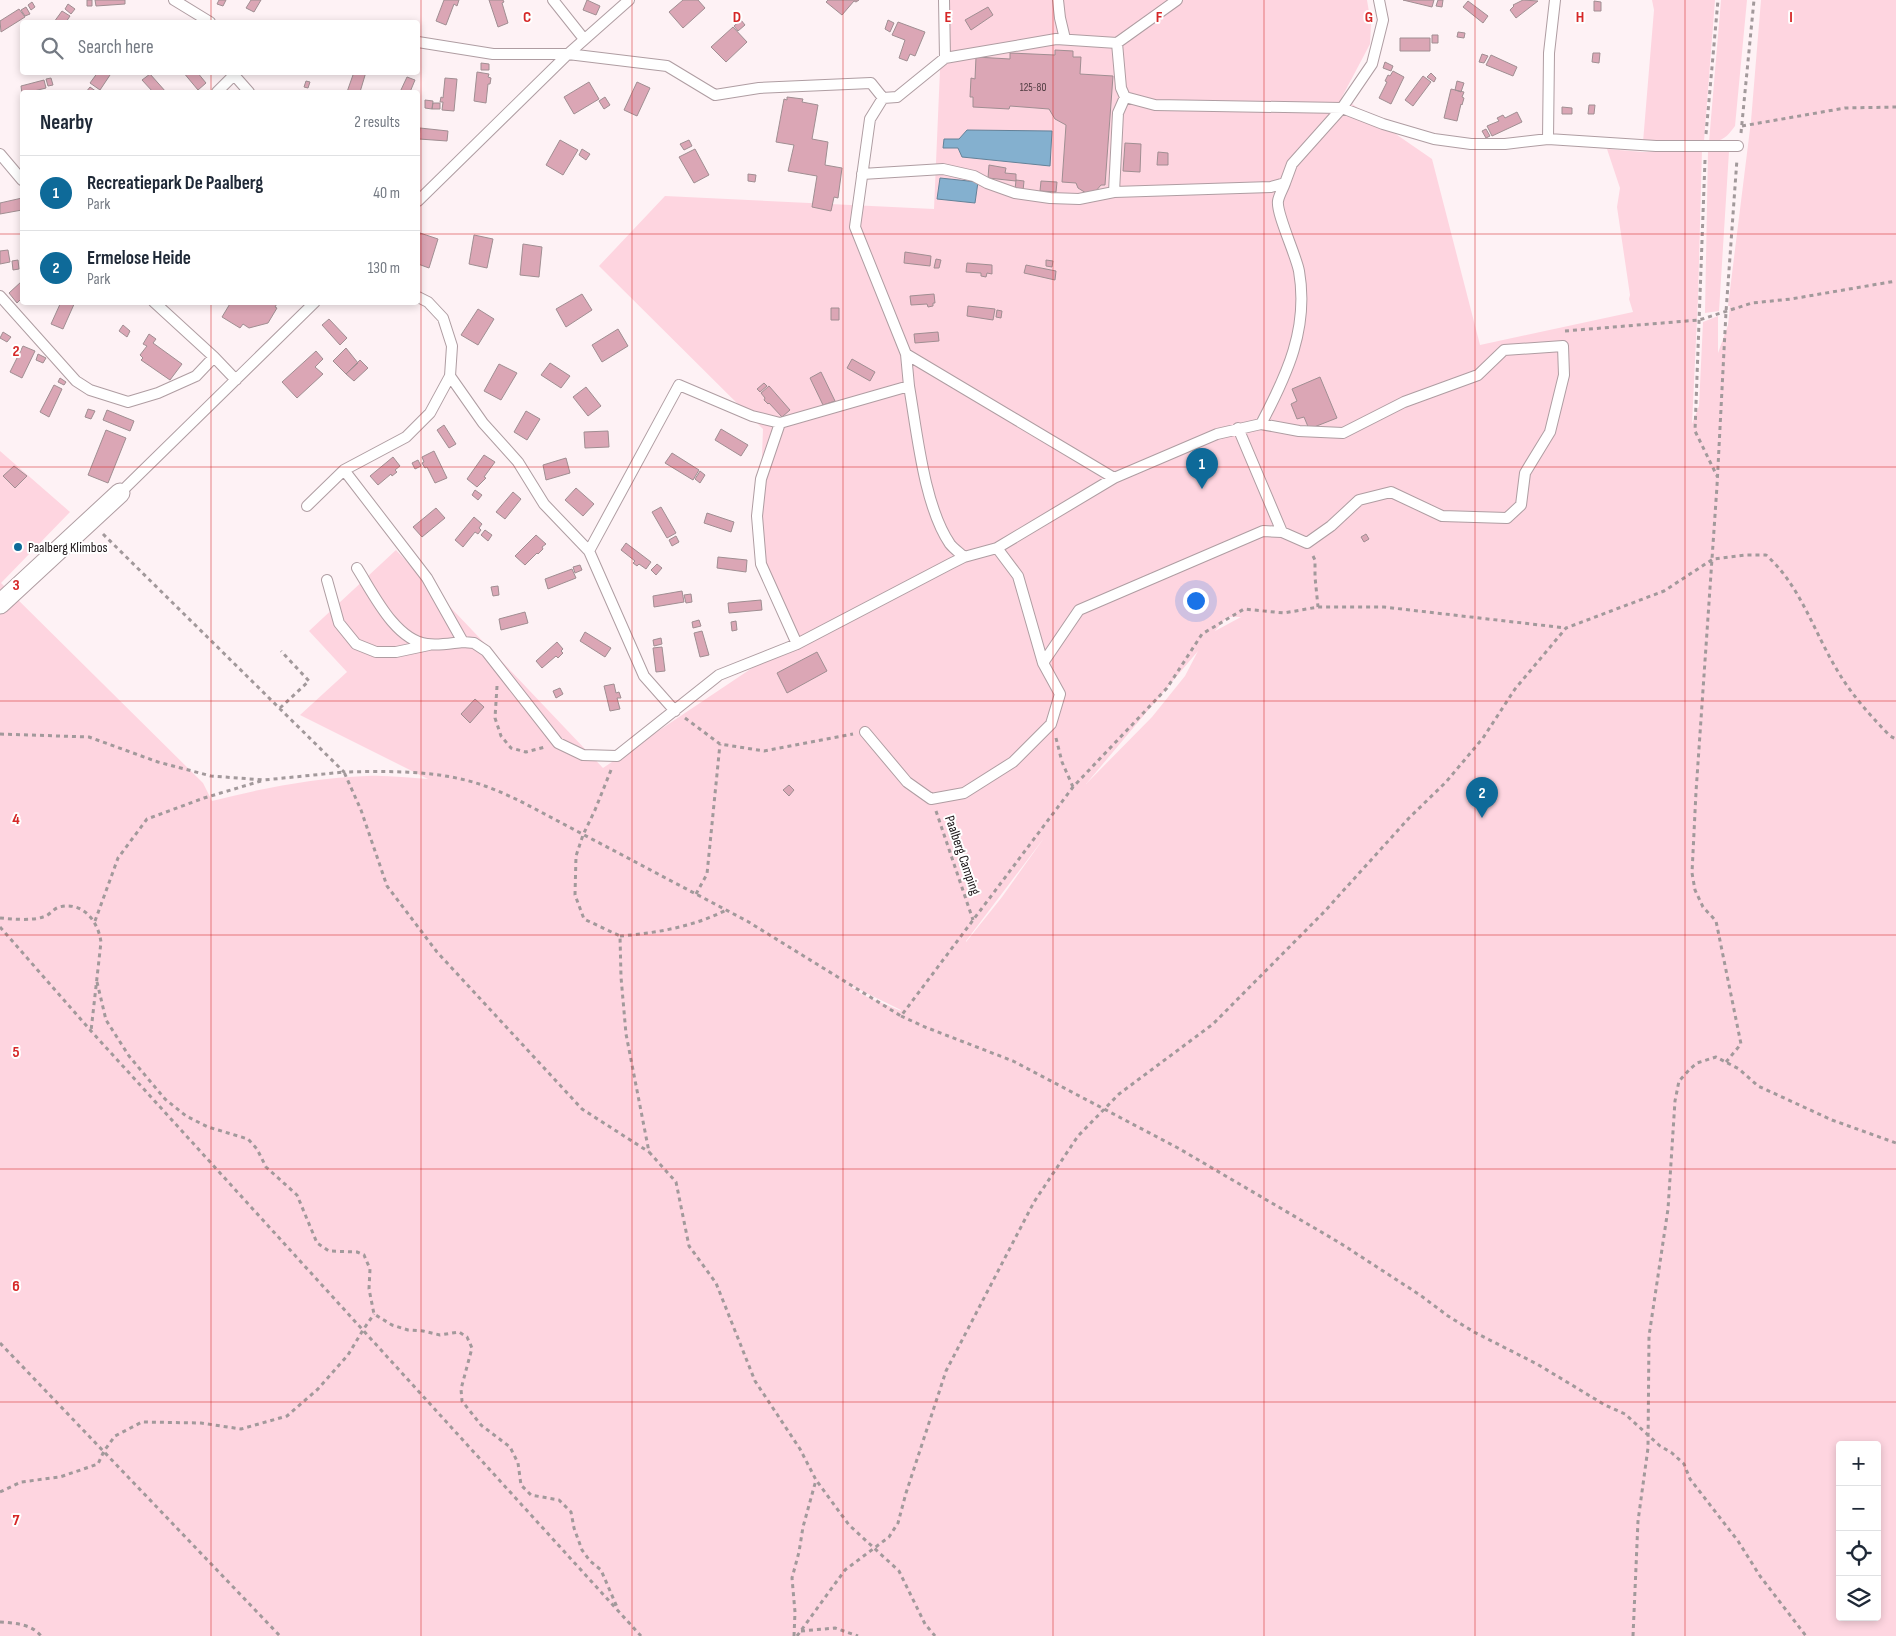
<!DOCTYPE html>
<html lang="en">
<head>
<meta charset="utf-8">
<style>
  :root { --surface:#fff; --page:#f2f2f3; --text:#1f2937; --muted:#747a83; --line:#e0e1e3; --accent:#0e6a99 }
  body { margin:0; font-family:"Sofia Sans Condensed",sans-serif; background:var(--page); color:var(--text) }
  .controls { position:absolute; right:15px; bottom:15px; display:grid; overflow:hidden; border-radius:5px; box-shadow:0 2px 8px #0003 }
  .controls button { width:45px; height:45px; display:grid; place-items:center; padding:0; border:0; border-bottom:1px solid var(--line); background:var(--surface); color:var(--text); font:25px sans-serif }
  .you { position:absolute; left:1195px; top:600px; width:18px; height:18px; margin:-12px; border:4px solid #fff; border-radius:50%; background:#1a73e8; box-shadow:0 0 0 8px #1a73e833 }
  .badge { display:grid; place-items:center; width:32px; height:32px; border-radius:50%; background:var(--accent); color:#fff; font-size:16px; font-weight:700 }
  .pin { position:absolute; translate:-50% -41px; filter:drop-shadow(0 1px 2px #0008) }
  .pin::after { content:''; position:absolute; top:26px; width:18px; height:15px; background:inherit; clip-path:polygon(0 0,100% 0,50% 100%) }
  .list { margin:0; padding:0; list-style:none }
  h2 { display:flex; justify-content:space-between; align-items:center; height:65px; margin:0; padding:0 20px; font-size:21px }
  h2 small { font-size:16px; font-weight:400; color:var(--muted) }
  .list li { display:grid; grid-template-columns:32px 1fr auto; gap:15px; align-items:center; box-sizing:border-box; height:75px; padding:0 20px; border-top:1px solid var(--line) }
  .list b { display:block; font-size:19px; white-space:nowrap }
  .list p { margin:0; font-size:16px; white-space:nowrap; color:var(--muted) }
  .list em { font-size:16px; font-style:normal; color:var(--muted) }
  .icon { flex:none; width:28px; height:28px; fill:none; stroke:currentColor; stroke-width:2; stroke-linecap:round; stroke-linejoin:round }
  .map { position:relative; flex:none; width:1896px; height:1636px; overflow:hidden }
  .search { position:absolute; background:var(--surface); box-shadow:0 2px 8px #0003; left:20px; top:20px; width:400px; height:55px; display:flex; align-items:center; gap:12px; box-sizing:border-box; padding:0 18px; border-radius:5px; color:var(--muted); font-size:19px }
  .panel { position:absolute; background:var(--surface); box-shadow:0 2px 8px #0003; left:20px; top:90px; width:400px; height:215px; border-radius:5px }
  .map>svg:first-child { display:block }
  .green { fill:#fed5e0; fill-rule:evenodd }
  .water { fill:#84b0cf; stroke:#648298 }
  .building { fill:#dba6b5; stroke:#a08e92 }
  .lines { fill:none; stroke-linecap:round; stroke-linejoin:round }
  .service-casing { stroke:#af9da2; stroke-width:12 }
  .minor-casing { stroke:#af9da2; stroke-width:21 }
  .path { stroke:#a2999b; stroke-width:3; stroke-dasharray:4 4; stroke-linecap:butt }
  .service { stroke:#fff; stroke-width:10 }
  .minor { stroke:#fff; stroke-width:19 }
  .grid { fill:none; stroke:#d62828; stroke-width:1; stroke-opacity:0.55 }
  .poi-dot { fill:#0e6a99; stroke:#fff; stroke-width:2 }
  .labels { text-anchor:middle; stroke-width:4; stroke-linejoin:round; paint-order:stroke }
  .number-label { font-size:11px; fill:#4b393e }
  .poi-label { font-size:14px; fill:#1b1517; stroke:#fff; text-anchor:start }
  .street-label { font-size:14px; fill:#1b1517; stroke:#fff }
  .grid-label { font-size:16px; text-anchor:middle; font-weight:bold; fill:#d62828; stroke:#fff; stroke-width:4; stroke-linejoin:round; paint-order:stroke }
</style>
</head>
<body>
<div class="map">
<svg width="1896" height="1636" viewBox="0 0 1896 1636">
  <rect width="100%" height="100%" fill="#fef2f5"/>
  <path class="green" d="M943,0H1367L1371,24L1370,44L1342,97L1432,159L1480,345L1633,312L1629,299L1630,295L1617,207L1620,188L1607,149L1643,152L1702,150L1698,298L1692,424L1699,406L1703,322L1718,316V353L1728,325L1730,306H1728L1751,121L1761,0H1896V1636H0V451L70,512L1,583L203,783L212,801C263,788 315,778 367,776C387,775 408,778 428,779L300,715L347,672L309,631L396,550L603,768L791,642L758,560L763,429L599,266L665,196L934,209ZM1227,617H1241L1215,631ZM1198,651L1185,676L1152,717L1086,784ZM1044,838L1002,897L966,942V941ZM844,982L901,1010V1011L865,996ZM1840,1445H1877V1617H1840Z
    M1652,0H1715L1704,141L1643,142L1654,10Z
    M1721,0H1747L1735,126C1727,137 1723,141 1709,142Z
    M1708,150L1729,151L1719,311L1705,313Z"/>
  <path class="water" d="M967,130L1052,131L1050,166L962,157L958,148H943L944,139H959Z
    M940,178L978,182L975,203L937,199Z"/>
  <path class="building" d="M87,0H92V6H87Z
    M95,0H125V4L96,6Z
    M219,0H226L223,6L217,4Z
    M251,0H261L254,12L246,8Z
    M444,0H459L457,6L454,4L446,25L436,21Z
    M489,0H503L504,2L502,3L508,23L498,27Z
    M587,0L600,6L596,15L583,10Z
    M683,0H698L705,8L683,28L669,12Z
    M828,0H859L856,2L854,1L842,15L826,2Z
    M1403,0H1434L1432,7Z
    M1438,0H1443L1442,7L1436,6Z
    M1523,0L1538,1L1516,18L1510,10L1514,6L1513,5Z
    M1468,1L1488,16L1483,23L1463,7Z
    M1594,1L1601,2V11H1594Z
    M32,2L35,7L31,10L28,5Z
    M68,4L75,9L71,14L65,9Z
    M26,7L30,14L25,16L21,10Z
    M988,7L993,15L971,30L965,20Z
    M19,9L25,17L1,32L0,21Z
    M62,11L70,16L66,22H54Z
    M741,20L745,25L738,31L734,26Z
    M888,20L894,23L890,32L885,29Z
    M898,22L925,32L915,56L910,54L907,61L899,58L905,40L892,35Z
    M733,27L747,42L726,62L711,47Z
    M1458,32L1465,33L1464,38L1457,37Z
    M1432,35H1438V43H1432Z
    M1400,38H1430V51H1400Z
    M1055,50L1073,51V57H1081L1080,74L1113,76L1105,185H1101L1095,192L1086,193L1078,188L1076,183L1062,182L1066,125L1055,119L1049,109L1010,106L1009,109L973,107V97H970L971,78L975,79L976,57L1010,59V53L1055,55Z
    M1593,53H1600L1599,63L1592,62Z
    M1482,54L1488,56L1484,63L1479,62Z
    M1491,55L1517,67L1513,76L1486,65Z
    M1385,62L1393,66L1391,71L1383,68Z
    M481,63L489,64V70H481Z
    M1393,71L1404,77L1391,104L1379,98L1387,82L1385,81L1388,75L1390,76Z
    M98,72H112L100,90L90,83Z
    M183,72H197L206,83L198,90Z
    M354,72H366L360,92H347Z
    M477,72L489,74L488,77L491,78L490,84H488L486,103L474,101Z
    M1431,73L1436,78L1434,82L1427,77Z
    M150,74L166,92H153L142,80Z
    M1423,76L1431,82L1413,106L1405,100Z
    M407,77L415,80L410,92H400Z
    M51,78L53,85L48,86L46,79Z
    M445,78L457,79L454,111L442,110L443,102H440L441,97L443,98Z
    M44,80L46,88L22,94L21,86Z
    M306,81L310,82L308,88L304,87Z
    M1457,81L1464,83L1461,92L1455,90Z
    M589,82L599,99L574,114L564,97Z
    M637,82L650,88L637,116L624,110Z
    M90,87L97,92H86Z
    M1451,89L1464,92L1462,97L1464,98L1462,105L1461,104L1457,121L1444,118Z
    M605,97L610,105L604,109L599,101Z
    M787,97L803,99L802,102L818,105L812,139L828,142L825,165L842,168L838,198L834,197L831,211L812,207L817,176L788,171L794,145L776,142L784,99L787,100Z
    M425,100L433,101L432,109L425,108Z
    M433,103H440V109H432Z
    M1589,105H1595L1594,114H1588Z
    M1562,107L1572,108V114H1562Z
    M1517,112L1522,122L1492,136L1487,126L1499,121L1497,118L1503,115L1505,118Z
    M420,128L448,131L447,141L419,139Z
    M1486,129L1490,136L1486,138L1482,131Z
    M560,140L578,150L563,175L546,165Z
    M689,140L692,146L684,150L680,144Z
    M1125,143L1141,144L1140,172L1123,171Z
    M582,149L590,154L586,160L579,155Z
    M695,149L709,175L694,183L679,157Z
    M1158,152L1168,153V165H1157Z
    M989,165L1006,168L1005,173L1016,174V181L988,178Z
    M748,174L756,175L755,182L748,181Z
    M1016,180L1024,181L1023,191L1015,190Z
    M1041,181L1057,182L1056,192L1040,191Z
    M22,198V210L0,214V203Z
    M420,233L438,239L429,268L418,264V241Z
    M474,235L493,239L487,268L469,264Z
    M523,244L542,247L539,277L520,275Z
    M8,250L10,262L0,264V251Z
    M905,252L931,256L930,266L904,263Z
    M936,259L941,260L939,268H934Z
    M18,260L19,269L13,270L12,261Z
    M1046,260L1053,261L1052,267L1046,266Z
    M967,263L992,265V274L987,273L986,277L981,276V273L966,272Z
    M1026,265L1056,271L1055,280L1024,273Z
    M22,281V298L17,303L9,293Z
    M582,294L592,310L566,327L556,309Z
    M934,294L935,303H933V306L928,307L927,304L911,305L910,296Z
    M61,302H75L63,329L51,324Z
    M231,302H278L275,307L277,308L268,323L249,328L243,324L240,328L222,317Z
    M968,306L995,309L993,320L967,316Z
    M831,308H839V320H831Z
    M478,309L494,319L478,345L461,335Z
    M997,310L1002,311L1001,318L996,317Z
    M329,319L347,338L340,345L322,325Z
    M123,325L130,331L127,337L119,331Z
    M618,329L628,346L602,362L592,345Z
    M3,332L11,337L7,342L0,338Z
    M938,332L939,341L915,343L914,334Z
    M149,334L156,339L153,343L182,364L170,380L141,360L143,358L140,355L147,346L143,344Z
    M23,346L35,351L22,378L10,372Z
    M346,348L358,363L346,374L333,361Z
    M316,351L323,359L315,367L323,374L297,398L282,382Z
    M38,354L46,358L43,363L36,360Z
    M852,359L875,372L870,381L847,368Z
    M360,360L368,368L354,381L346,374Z
    M550,363L570,376L561,388L541,375Z
    M499,364L517,373L501,400L484,391Z
    M821,372L835,401L823,405L810,378Z
    M1320,377L1337,418L1309,429L1304,417L1297,419L1291,404L1297,401L1292,389Z
    M60,378L66,382L64,385L58,382Z
    M764,383L767,386L760,392L757,389Z
    M54,385L62,389L49,417L40,412Z
    M769,386L790,410L782,417L769,403L768,404L764,400L765,398L761,393Z
    M586,387L601,406L588,416L573,397Z
    M88,409L95,411L91,419L85,417Z
    M107,410L134,421L130,431L103,420Z
    M526,411L540,419L527,440L514,432Z
    M444,425L456,444L449,448L437,430Z
    M721,429L748,445L741,456L715,440Z
    M106,430L126,438L108,483L88,475Z
    M608,431L609,447L585,448L584,432Z
    M434,451L447,478L435,483L427,467L425,468L422,463L424,462L422,457Z
    M672,453L699,470L693,480L665,463Z
    M484,455L495,462L484,477L486,478L477,487L467,479Z
    M393,457L400,466L395,470L397,472L392,476L391,474L378,485L370,476Z
    M566,458L570,473L546,480L543,465Z
    M418,460L421,466L415,469L412,463Z
    M14,466L27,476L15,488L3,476Z
    M700,471L705,475L700,483L695,479Z
    M576,488L594,504L583,516L565,500Z
    M475,490L482,495L478,500L472,495Z
    M513,492L521,499L505,519L496,512Z
    M661,507L676,533L667,538L652,512Z
    M436,508L445,518L422,537L413,527Z
    M707,513L734,522L731,532L704,523Z
    M474,517L482,524L479,528L481,530L478,534L475,532L463,547L455,540Z
    M485,530L492,535L488,541L481,535Z
    M1366,534L1369,539L1364,542L1361,537Z
    M536,535L546,544L542,547L543,549L538,554L537,553L525,565L515,556Z
    M676,536L679,542L672,546L669,540Z
    M626,543L651,562L646,569L639,564L637,566L633,563L635,561L621,550Z
    M718,557L747,560L746,572L717,568Z
    M657,564L662,568L656,575L651,570Z
    M580,565L582,570L575,573L573,567Z
    M572,569L576,578L548,589L545,579Z
    M498,586L499,595L493,596L491,587Z
    M682,591L684,602L654,607L653,596Z
    M691,594L692,602L686,603L684,595Z
    M761,600L762,610L729,613L728,603Z
    M525,612L528,623L501,630L499,619Z
    M699,620L701,626L693,628L692,622Z
    M736,621L737,630L732,631L731,622Z
    M702,631L709,655L700,657L694,633Z
    M585,632L611,648L605,657L580,641Z
    M661,638L662,644L654,646L653,640Z
    M557,642L563,649L561,651L563,653L558,658L556,656L542,668L536,661Z
    M662,647L665,671L656,672L653,648Z
    M817,652L827,671L787,693L777,673Z
    M614,684L616,693L619,692L621,698H617L620,709L610,711L604,686Z
    M560,688L563,694L556,698L553,691Z
    M475,699L484,707L470,723L461,714Z
    M789,785L794,790L789,796L783,790Z"/>
  <g class="lines">
    <defs>
      <path id="service" d="M174,0L210,22
        M553,0L584,39
        M944,0L945,58
        M1058,0L1060,18L1065,39
        M418,42L493,54H568L629,0
        M1117,43L1121,88L1125,97L1155,105L1342,108L1383,124L1434,139L1471,144H1505L1548,139L1656,146H1738
        M234,72V75L249,92
        M217,92L234,75
        M1548,139L1549,53L1555,0
        M0,154L22,180
        M862,174L943,169L974,176L987,183L1015,193L1050,198L1079,199L1114,192L1271,187L1285,183L1292,164L1342,108L1372,64L1383,20L1379,0
        M1114,192L1118,113L1125,97
        M418,201L568,54L667,66L715,95L759,88L871,83L883,98L897,97L945,58L1056,39L1117,43L1177,0
        M0,296L76,381L90,390L128,402L158,393L196,376L214,357L236,380
        M418,297L428,302L443,318L452,346L450,376L483,423L518,462L544,504L589,551L644,676L675,711
        M154,302L214,357
        M906,354L1114,478
        M909,386C917,432 924,506 950,544C954,549 960,553 964,557
        M780,423L761,479L757,516L761,564L797,644
        M1261,424C1287,375 1309,328 1299,271C1296,255 1276,213 1278,201C1279,195 1283,189 1285,183
        M344,470L427,578L463,642L474,643L486,651L558,743L583,755L617,756L719,675L797,644L950,564L964,557L997,548L1114,478L1217,434L1261,424L1299,431L1343,433L1404,402L1478,375L1504,350L1563,346L1564,375L1550,432L1525,473L1521,505L1507,518L1442,516L1391,492L1359,500L1331,526L1307,543L1282,532L1238,428
        M120,493L315,302
        M307,506L344,470L406,437L430,413L450,376
        M589,551L679,385L752,416L780,423L909,386L906,354L855,227L870,119L883,98
        M357,568C373,593 395,640 427,644C438,646 452,643 463,642
        M327,580L339,623L356,644L376,652H396L429,645
        M1043,663L1079,610L1263,531L1282,532
        M865,732L907,782L931,799L964,793L1013,762L1051,724L1060,694L1043,663L1018,576L997,548"/>
      <path id="minor" d="M0,604L120,493"/>
    </defs>
    <use href="#service" class="service-casing"/>
    <use href="#minor" class="minor-casing"/>
    <path class="path" d="M1742,126L1845,108L1896,107
      M1741,133L1754,0
      M1706,134L1718,0
      M1705,160L1695,431L1717,476
      M1565,331L1699,320L1752,303L1791,299L1896,281
      M103,534L344,772C390,771 441,770 485,786C497,790 509,796 520,801L747,921L901,1016L1073,787L1167,688L1202,634L1244,609L1284,613L1318,607H1384L1566,628
      M1313,556L1315,560V577L1318,607
      M497,686L495,718L501,736L511,748L526,752L545,747
      M280,708L309,681L281,651
      M685,718L720,744L764,751L853,734
      M0,734L89,737L158,762L211,776L264,780L344,772L361,810L387,886L437,952L582,1109L649,1152
      M1056,738L1062,762L1073,787
      M611,770L595,810L583,835L576,856L575,895L584,919L620,936L621,977L626,1034L649,1152L676,1182L689,1246L716,1283L755,1381L800,1449L816,1480L849,1525L899,1571L925,1624L935,1636
      M936,811L973,920
      M696,894L707,874L720,744
      M0,918C11,919 32,921 43,917C49,916 53,909 59,907C83,901 98,921 101,942L91,1031
      M95,921L118,858L147,819L204,798L261,781
      M0,927L91,1031L641,1636
      M620,936C656,933 693,927 726,910
      M97,982L106,1020L129,1056L165,1099L186,1116L208,1127L248,1139L257,1149L266,1167L297,1195L317,1243L329,1251L357,1252L364,1255L370,1269L369,1289L374,1314L392,1325L408,1330L423,1331L440,1335L459,1332L467,1337L472,1348L461,1389L462,1401L481,1425L510,1447L518,1463L521,1485L531,1495L559,1500L571,1512L574,1528L582,1550L590,1561L601,1570L617,1607
      M901,1016L925,1027L1013,1061L1178,1148L1340,1243L1420,1295L1448,1316L1474,1332L1537,1364L1605,1405L1625,1414L1660,1446L1672,1453L1684,1464L1690,1479L1738,1541L1760,1576L1806,1636
      M1726,1062L1741,1044L1716,921L1703,907L1695,890L1692,873L1696,792L1717,486L1726,312L1737,159
      M0,1343L280,1636
      M0,1492L21,1482L60,1477L98,1464L104,1451L115,1436L142,1422L201,1423L241,1429L287,1416L318,1389L348,1355L363,1330L374,1314
      M0,1622C14,1623 32,1624 41,1636
      M801,1631L835,1628L858,1636
      M794,1636L795,1612L792,1578L799,1552L803,1527L816,1480
      M797,1636L845,1570L889,1537L898,1523L906,1493L946,1371L1034,1202L1078,1136L1119,1094L1213,1024L1324,912L1409,818L1446,782L1483,738L1515,689L1566,628L1664,591L1713,559L1746,555H1766C1798,583 1812,626 1833,663C1849,692 1867,712 1890,736L1896,739
      M1633,1636L1638,1521L1648,1448L1649,1336L1668,1209L1675,1101L1679,1081L1690,1069L1697,1063L1716,1057L1739,1069L1758,1086L1832,1120L1896,1143"/>
    <use href="#service" class="service"/>
    <use href="#minor" class="minor"/>
  </g>
  <path class="grid" d="M211,0V22M421,0V1636M632,0V1636M843,0V1636M1053,0V1636M1264,0V1636M1475,0V1636M1685,0V1636M211,72V92M0,234H22M418,234H1896M211,302V1636M0,467H1896M0,701H1896M0,935H1896M0,1169H1896M0,1402H1896"/>
  <circle class="poi-dot" cx="18" cy="547" r="5"/>
  <g class="labels">
    <g class="number-label">
      <text x="1033" y="91">125-80</text>
    </g>
    <g class="poi-label">
      <text x="28" y="552">Paalberg Klimbos</text>
    </g>
    <g class="street-label">
      <text transform="translate(963 855) rotate(71)" y="5">Paalberg Camping</text>
    </g>
  </g>
  <g class="grid-label">
    <text x="527" y="22">C</text>
    <text x="737" y="22">D</text>
    <text x="948" y="22">E</text>
    <text x="1159" y="22">F</text>
    <text x="1369" y="22">G</text>
    <text x="1580" y="22">H</text>
    <text x="1791" y="22">I</text>
    <text x="16" y="356">2</text>
    <text x="16" y="590">3</text>
    <text x="16" y="824">4</text>
    <text x="16" y="1057">5</text>
    <text x="16" y="1291">6</text>
    <text x="16" y="1525">7</text>
  </g>
</svg>
<div class="controls">
<button>+</button>
<button>−</button>
<button><svg class="icon" aria-label="locate" viewBox="0 0 24 24"><circle cx="12" cy="12" r="6"/><path d="M12 2v4M12 18v4M2 12h4M18 12h4"/></svg></button>
<button><svg class="icon" aria-label="layers" viewBox="0 0 24 24"><path d="M12 4l9 5-9 5-9-5zM3 14l9 5 9-5"/></svg></button>
</div>
<div class="you"></div>
<div class="pin badge" style="left:1202px;top:489px">1</div>
<div class="pin badge" style="left:1482px;top:818px">2</div>
<div class="search"><svg class="icon" aria-label="search" viewBox="0 0 24 24"><circle cx="10" cy="10" r="6"/><path d="M15 15l6 6"/></svg>Search here</div>
<section class="panel">
<h2>Nearby<small>2 results</small></h2>
<ul class="list">
<li><span class="badge">1</span><div><b>Recreatiepark De Paalberg</b><p>Park</p></div><em>40 m</em></li>
<li><span class="badge">2</span><div><b>Ermelose Heide</b><p>Park</p></div><em>130 m</em></li>
</ul>
</section>
</div>
</body>
</html>
